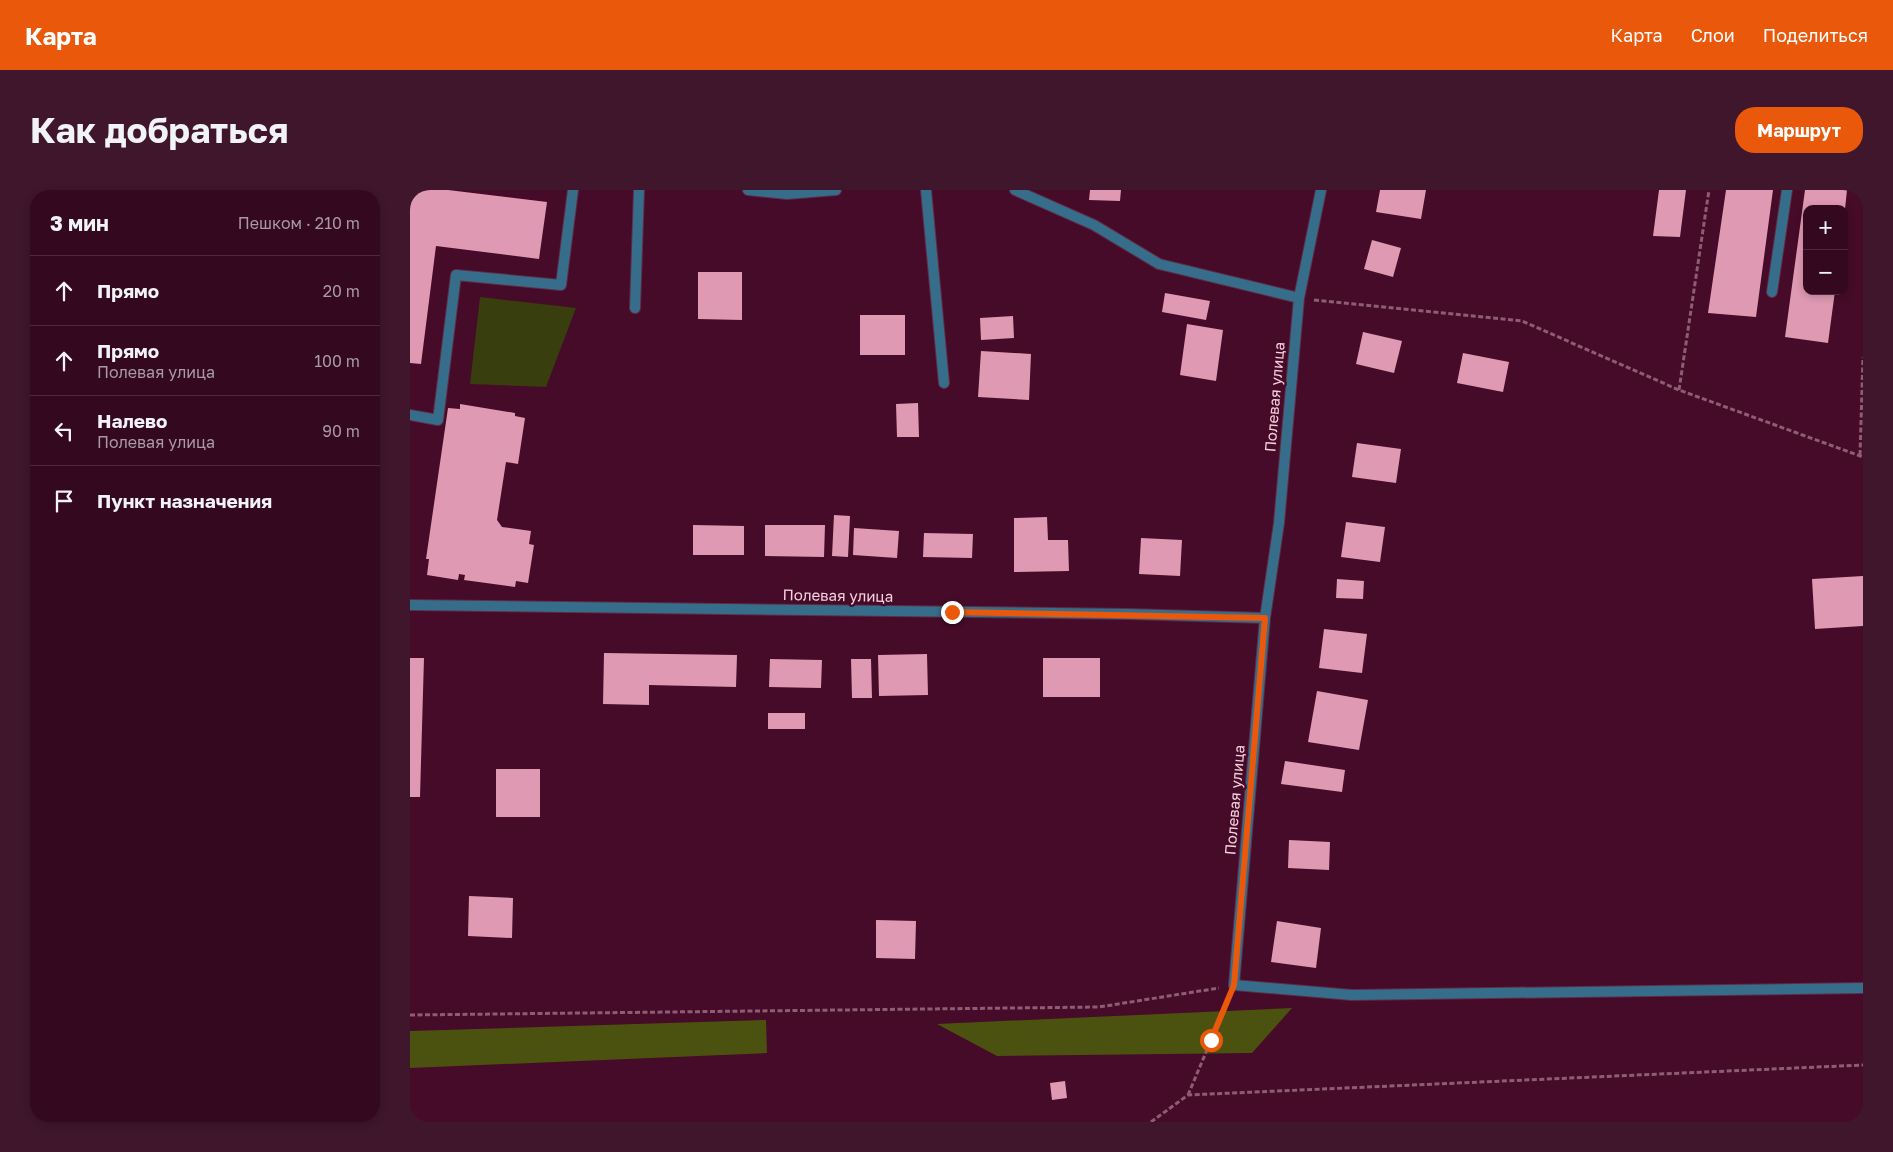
<!DOCTYPE html>
<html lang="ru">
<head>
<meta charset="utf-8">
<style>
  :root { --surface:#34081e; --page:#3f162b; --text:#f1f3f6; --muted:#a99aa4; --line:#4e293c; --accent:#ea580c }
  body { margin:0; font-family:"Golos Text",sans-serif; background:var(--page); color:var(--text) }
  .controls { position:absolute; right:15px; top:15px; display:grid; overflow:hidden; border-radius:10px; box-shadow:0 2px 8px #0003 }
  .controls button { width:45px; height:45px; display:grid; place-items:center; padding:0; border:0; border-bottom:1px solid var(--line); background:var(--surface); color:var(--text); font:25px sans-serif }
  .stop { position:absolute; width:15px; height:15px; margin:-11px; border:4px solid #ea580c; border-radius:50%; background:#fff }
  .stop.end { background:#ea580c; border-color:#fff; box-shadow:0 1px 5px #0008 }
  .list { margin:0; padding:0; list-style:none }
  h2 { display:flex; justify-content:space-between; align-items:center; height:65px; margin:0; padding:0 20px; font-size:21px }
  h2 small { font-size:16px; font-weight:400; color:var(--muted) }
  .list li { display:grid; grid-template-columns:32px 1fr auto; gap:15px; align-items:center; box-sizing:border-box; height:70px; padding:0 20px; border-top:1px solid var(--line) }
  .list b { display:block; font-size:19px; white-space:nowrap }
  .list p { margin:0; font-size:16px; white-space:nowrap; color:var(--muted) }
  .list em { font-size:16px; font-style:normal; color:var(--muted) }
  .icon { flex:none; width:28px; height:28px; fill:none; stroke:currentColor; stroke-width:2; stroke-linecap:round; stroke-linejoin:round }
  .map { position:relative; flex:none; width:1453px; height:932px; overflow:hidden; border-radius:20px }
  header { display:flex; align-items:center; gap:30px; box-sizing:border-box; height:70px; padding:0 25px; background:var(--accent); color:#fff }
  header strong { font-size:24px }
  nav { display:flex; gap:28px; margin-inline-start:auto; font-size:18px }
  .intro { display:flex; align-items:center; justify-content:space-between; box-sizing:border-box; height:120px; padding:0 30px }
  h1 { margin:0; font-size:35px }
  .button { padding:12px 22px; border-radius:20px; background:var(--accent); color:#fff; font-size:18px; font-weight:700 }
  main { display:flex; gap:30px; padding:0 30px }
  aside { flex:1; background:var(--surface); border-radius:20px; box-shadow:0 2px 8px #0003 }
  .map>svg:first-child { display:block }
  .green { fill:#383e0d }
  .forest { fill:#4b520f }
  .building { fill:#e099b3 }
  .lines { fill:none; stroke-linecap:round; stroke-linejoin:round }
  .lane-casing { stroke:#612b45; stroke-width:12 }
  .street-casing { stroke:#612b45; stroke-width:12 }
  .path { stroke:#8f5d73; stroke-width:3; stroke-dasharray:5 2.5; stroke-linecap:butt }
  .lane { stroke:#366d8b; stroke-width:10 }
  .street { stroke:#366d8b; stroke-width:10 }
  .route { stroke:#ea580c; stroke-width:6 }
  .labels { text-anchor:middle; stroke-width:5; stroke-linejoin:round; paint-order:stroke }
  .street-label { font-size:15px; fill:#f7d1de; stroke:#450b28 }
</style>
</head>
<body>
<header>
<strong>Карта</strong>
<nav><a>Карта</a><a>Слои</a><a>Поделиться</a></nav>
</header>
<div class="intro"><h1>Как добраться</h1><a class="button">Маршрут</a></div>
<main>
<aside>
<h2>3 мин<small>Пешком · 210 m</small></h2>
<ul class="list">
<li><svg class="icon" aria-label="ahead" viewBox="0 0 24 24"><path d="M12 20V5M6 11l6-6 6 6"/></svg><div><b>Прямо</b></div><em>20 m</em></li>
<li><svg class="icon" aria-label="ahead" viewBox="0 0 24 24"><path d="M12 20V5M6 11l6-6 6 6"/></svg><div><b>Прямо</b><p>Полевая улица</p></div><em>100 m</em></li>
<li><svg class="icon" aria-label="left" viewBox="0 0 24 24"><path d="M17 20v-9H6M10 6l-5 5 5 5"/></svg><div><b>Налево</b><p>Полевая улица</p></div><em>90 m</em></li>
<li><svg class="icon" aria-label="arrive" viewBox="0 0 24 24"><path d="M6 21V4h12l-3 4 3 4H6"/></svg><div><b>Пункт назначения</b></div></li>
</ul>
</aside>
<div class="map">
<svg width="1453" height="932" viewBox="0 0 1453 932">
  <rect width="100%" height="100%" fill="#450b28"/>
  <path class="green" d="M70,107L166,118L136,197L60,194Z"/>
  <path class="forest" d="M882,818L842,863L587,866L527,834Z
    M356,830L357,863L0,878V841Z"/>
  <path class="building" d="M0,0H38L137,12L129,69L26,56L11,174L0,173Z
    M680,0H711L710,11L679,10Z
    M970,0H1016L1011,29L966,22Z
    M1249,0H1276L1270,47L1243,46Z
    M1316,0H1363L1346,127L1298,123Z
    M1395,0H1437L1435,19H1397V101H1425L1418,153L1375,147Z
    M962,50L991,58L983,87L954,79Z
    M288,82H332V130L288,129Z
    M755,103L800,111L796,130L752,122Z
    M450,125H495V165H450Z
    M603,126L604,148L571,150L570,128Z
    M777,134L813,140L806,191L770,185Z
    M953,142L992,151L984,183L946,174Z
    M571,161L621,164L619,210L568,207Z
    M1053,163L1099,172L1093,202L1047,193Z
    M508,213L509,247H487L486,214Z
    M50,214L105,223V226L115,228L108,274L96,272L87,330L92,337L121,341L119,354L124,355L118,393L106,391L105,397L54,390L55,385L49,384L48,390L17,385L19,369H16L38,218L50,219Z
    M947,253L991,259L986,293L942,287Z
    M424,325L440,326L438,367L422,366Z
    M637,327L638,350H658L659,381L604,382V328Z
    M936,332L975,337L970,372L931,367Z
    M283,335L334,336V365H283Z
    M355,335H415L414,367L355,366Z
    M444,338L489,341L487,368L443,365Z
    M514,343L563,344L562,368L513,367Z
    M731,348L772,350L770,386L729,384Z
    M1453,386V436L1405,439L1402,389Z
    M927,389L954,391L953,409L926,408Z
    M914,439L957,444L952,483L909,478Z
    M194,463L327,465L326,497L239,495V515L193,514Z
    M517,464L518,505L469,506L468,465Z
    M0,468H14L10,607H0Z
    M633,468H690V507H633Z
    M360,469L412,470L411,498L359,497Z
    M441,469H461L462,508H442Z
    M907,501L958,510L949,560L898,552Z
    M358,523H395V539H358Z
    M875,571L935,580L932,602L871,594Z
    M86,579H130V627H86Z
    M879,650L920,652L919,680L878,678Z
    M59,706L103,708L102,748L58,746Z
    M466,730L506,731L505,769L466,768Z
    M867,731L911,738L906,778L861,772Z
    M655,891L657,908L642,910L640,893Z"/>
  <g class="lines">
    <defs>
      <path id="lane" d="M516,0L534,193
        M824,795L942,805L1453,798"/>
      <path id="street" d="M338,0L377,4L426,0
        M605,0L684,35L749,74L889,108
        M1362,102L1377,0
        M225,118L229,0
        M0,225L28,230L46,85L151,95L163,0
        M0,415L719,424L855,428
        M824,795L855,428L869,333L889,108L911,0"/>
    </defs>
    <use href="#lane" class="lane-casing"/>
    <use href="#street" class="street-casing"/>
    <path class="path" d="M904,110L1112,131L1269,200L1453,267
      M1269,200L1299,0
      M1450,265L1453,167
      M0,825L689,817L809,798
      M778,905L818,810
      M741,932L778,905L1453,875"/>
    <use href="#lane" class="lane"/>
    <use href="#street" class="street"/>
  </g>
  <g class="lines">
    <path class="route" d="M542,422L855,428L824,795L801,850"/>
  </g>
  <g class="labels">
    <g class="street-label">
      <text transform="translate(865 207) rotate(-85)" y="5">Полевая улица</text>
      <text transform="translate(428 406) rotate(1)" y="5">Полевая улица</text>
      <text transform="translate(825 610) rotate(-85)" y="5">Полевая улица</text>
    </g>
  </g>
</svg>
<div class="controls">
<button>+</button>
<button>−</button>
</div>
<div class="stop" style="left:801px;top:850px"></div>
<div class="stop end" style="left:542px;top:422px"></div>
</div>
</main>
</body>
</html>
